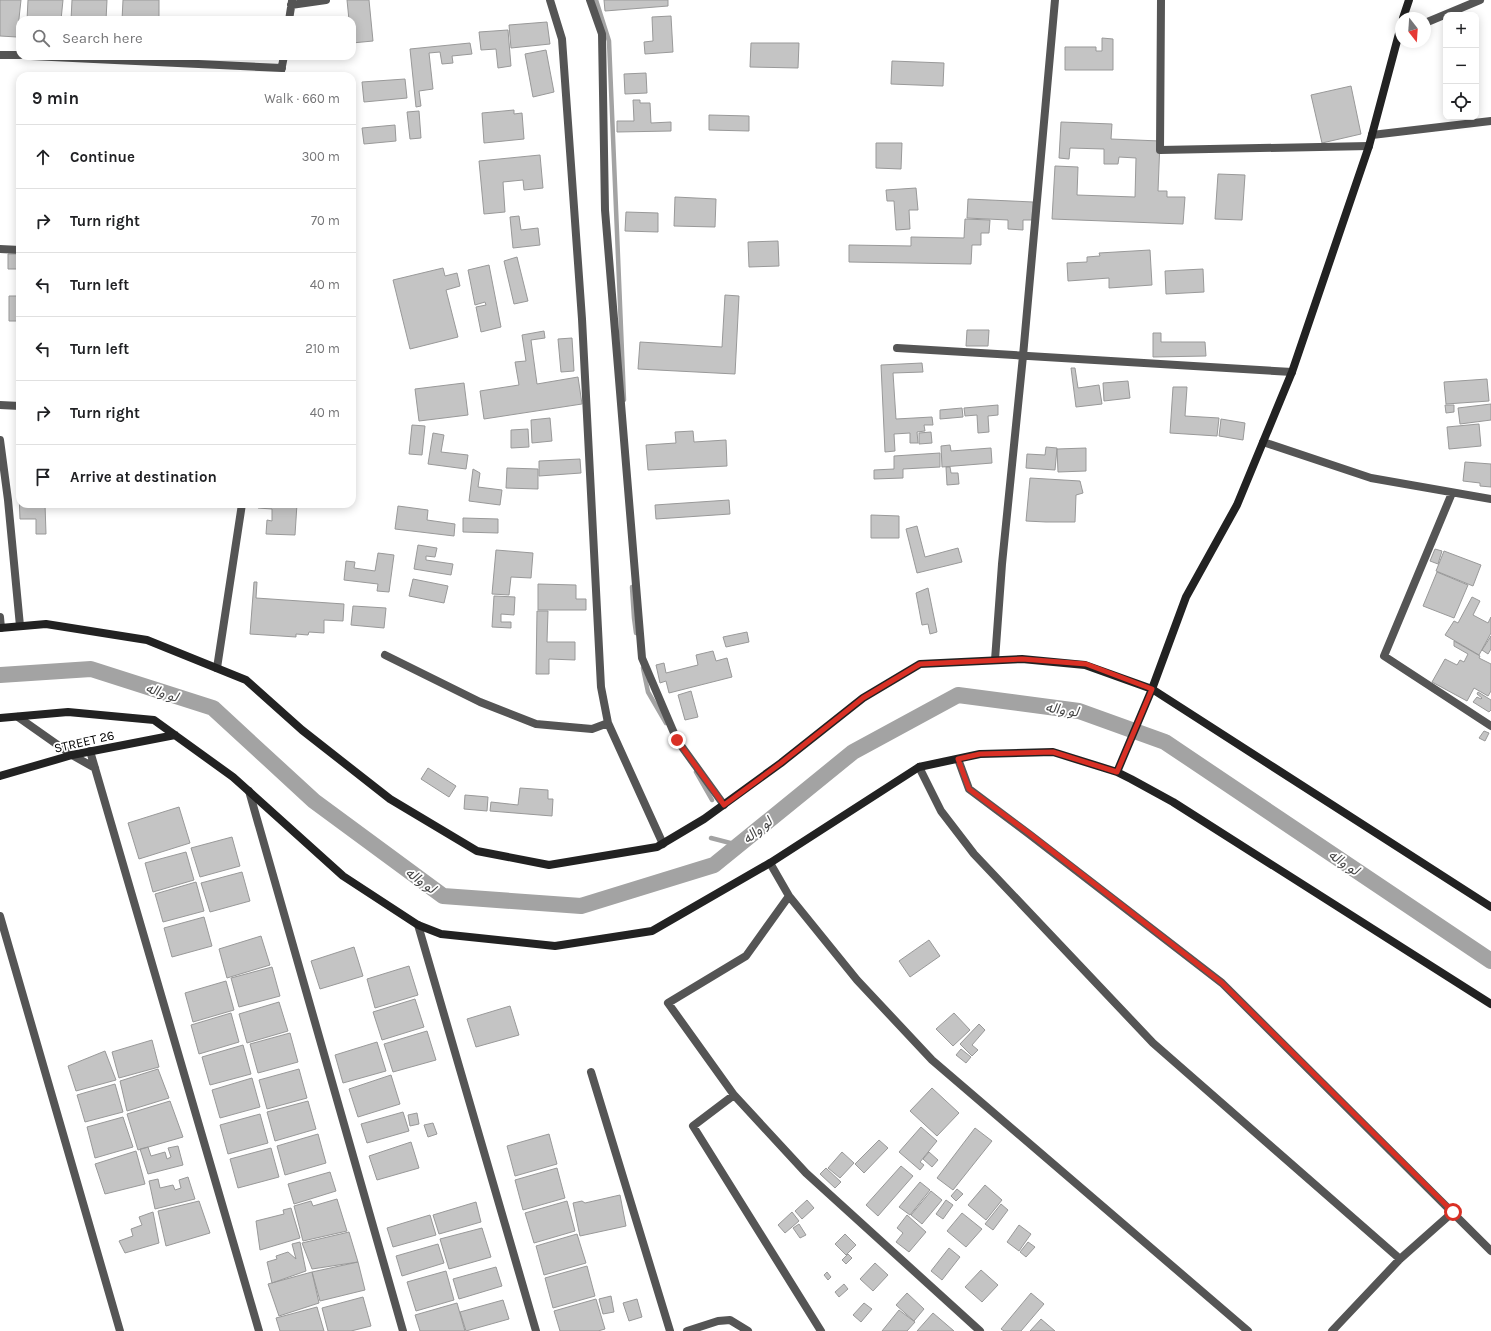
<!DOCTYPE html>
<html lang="en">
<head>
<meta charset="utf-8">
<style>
  :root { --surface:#fff; --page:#f2f2f2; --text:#202124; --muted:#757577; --line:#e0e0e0 }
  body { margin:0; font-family:Karla,"Noto Sans Arabic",sans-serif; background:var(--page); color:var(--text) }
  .controls { position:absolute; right:12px; top:12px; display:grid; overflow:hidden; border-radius:8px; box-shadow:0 2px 10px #0003 }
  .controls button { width:36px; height:36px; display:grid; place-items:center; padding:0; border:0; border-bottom:1px solid var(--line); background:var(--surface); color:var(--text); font:20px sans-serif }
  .compass { position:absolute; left:1395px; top:12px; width:36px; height:36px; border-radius:50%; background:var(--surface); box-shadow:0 2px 10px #0003; rotate:163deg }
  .stop { position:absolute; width:12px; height:12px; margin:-9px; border:3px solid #d93025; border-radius:50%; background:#fff }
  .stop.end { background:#d93025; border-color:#fff; box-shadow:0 1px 4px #0008 }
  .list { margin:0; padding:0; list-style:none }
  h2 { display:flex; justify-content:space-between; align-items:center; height:52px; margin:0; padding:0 16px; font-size:17px }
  h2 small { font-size:13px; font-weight:400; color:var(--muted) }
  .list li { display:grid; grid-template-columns:26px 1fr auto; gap:12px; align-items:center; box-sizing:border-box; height:64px; padding:0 16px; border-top:1px solid var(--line) }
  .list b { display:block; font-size:15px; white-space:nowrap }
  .list em { font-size:13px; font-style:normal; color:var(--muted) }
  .icon { flex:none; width:22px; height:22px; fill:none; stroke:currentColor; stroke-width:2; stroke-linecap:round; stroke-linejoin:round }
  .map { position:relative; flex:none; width:1491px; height:1331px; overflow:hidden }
  .search { position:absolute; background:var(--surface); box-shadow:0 2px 10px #0003; left:16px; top:16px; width:340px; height:44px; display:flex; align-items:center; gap:10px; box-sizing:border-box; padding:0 14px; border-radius:12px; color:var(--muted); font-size:15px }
  .panel { position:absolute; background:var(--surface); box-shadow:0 2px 10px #0003; left:16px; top:72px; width:340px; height:436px; border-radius:12px }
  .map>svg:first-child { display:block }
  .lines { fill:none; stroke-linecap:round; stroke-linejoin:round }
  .stream { stroke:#a3a3a3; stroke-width:4.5 }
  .canal { stroke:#a3a3a3; stroke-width:16 }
  .building { fill:#c4c4c4; stroke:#999 }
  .street { stroke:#555; stroke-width:8 }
  .secondary { stroke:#222; stroke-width:8 }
  .route { stroke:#d93025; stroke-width:5 }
  .labels { text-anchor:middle; stroke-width:3.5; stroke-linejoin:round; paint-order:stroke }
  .street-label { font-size:13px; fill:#000; stroke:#fff }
  .water-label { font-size:14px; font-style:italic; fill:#444; stroke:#fff }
</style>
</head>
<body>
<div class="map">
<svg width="1491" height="1331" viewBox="0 0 1491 1331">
  <rect width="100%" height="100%" fill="#fff"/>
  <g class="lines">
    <path class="stream" d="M596,0L609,41L624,400
      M632,587L634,618L636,633
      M643,668L648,692L666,723
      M696,772L712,800
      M711,838L738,845"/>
    <path class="canal" d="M0,675L91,669L213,708L314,801L443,896L581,906L714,865L853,752L958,695L1079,711L1165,742L1491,961"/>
  </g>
  <path class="building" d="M0,0H21L17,37L0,36Z
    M28,0H63L61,20H27Z
    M72,0H107L106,20H71Z
    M123,0H159V20H122Z
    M347,0H369L373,41L352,43V20H349Z
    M604,0H668V6L605,11Z
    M671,16L673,52L645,54L644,42L653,41L652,17Z
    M547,22L550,44L511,48L509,25Z
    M508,30L511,66L498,68L496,49L481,50L479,32Z
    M1102,38L1113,39V70H1065V47H1096V51H1102Z
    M470,43L472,54L452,56L453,63L442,64L440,52L429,53L433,89L419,91L421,106L416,107L410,49Z
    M751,43H799L798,68L750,67Z
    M546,50L554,92L533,97L525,54Z
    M892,61L944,63L943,86L891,84Z
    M646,73L647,93L625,94L624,74Z
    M405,79L407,98L364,102L362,82Z
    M1351,86L1361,134L1322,143L1311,95Z
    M633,100H640V103H650L651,123L671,122V131L617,132V121H634Z
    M514,110V114L522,113L524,139L484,143L482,113Z
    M419,111L421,138L410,139L407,112Z
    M709,115L749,116V131L709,130Z
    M1061,122L1112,124L1111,139L1160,141L1158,191H1167V197H1185L1183,224L1052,219L1055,166L1078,167L1077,195L1135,197L1136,158L1119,157L1118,164H1104V149L1070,148L1069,159L1059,158Z
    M395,125L396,141L364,144L362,128Z
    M876,143H902L901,169L876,168Z
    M352,148H354V196H352Z
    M540,155L543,188L524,190L523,180L503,182L505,212L484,214L479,161Z
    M1218,174L1245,175L1242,220L1215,219Z
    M916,188L918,210H909L910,229L896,230L894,201H887L886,190Z
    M675,197L716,199L715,227L674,226Z
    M968,199L1033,202L1032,220H1023V230L1008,229V220L967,218Z
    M626,212L658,213V232L625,231Z
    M519,216L521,230L538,228L540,245L513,248L510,217Z
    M965,219L990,220L989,233H981V245H972L971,264L849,262V245L911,246V237L964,238Z
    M778,241L779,266L749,267L748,242Z
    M1150,250L1152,285L1109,288V278L1068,281L1067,263L1087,262V257L1100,256L1099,253Z
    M8,254H20V269H8Z
    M517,257L528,301L514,304L504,261Z
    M489,265L501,327L481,332L476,307L486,305L485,302L475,305L468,270Z
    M443,268L445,276L457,273L460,286L446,290L458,337L410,349L393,280Z
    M1203,269L1204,292L1166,294L1165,271Z
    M725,295L739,296L735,374L638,369L640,342L722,347Z
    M9,296H20V321H9Z
    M967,330H989L988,346H966Z
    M544,331L545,338L531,340L537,384L578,377L582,404L484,419L480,391L519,385L515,362L526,361L522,335Z
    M1153,333H1161V342H1205L1206,356L1153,357Z
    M572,338L574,371L561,372L558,339Z
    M922,363L923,372L893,373L896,419L932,417L933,425H924L925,431L917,432L918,443H910V433L894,434L895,451L885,452L881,365Z
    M1071,368H1075L1078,388L1099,385L1102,404L1076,407Z
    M1487,379L1489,401L1446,404L1444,382Z
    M1128,381L1130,398L1104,401L1103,383Z
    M464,383L468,415L419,421L415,389Z
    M1173,387H1187L1185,416L1219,418L1217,436L1170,433Z
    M1491,404V420L1460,424L1458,408Z
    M998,405V415L988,416L989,432L978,433L977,415L965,416L964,408Z
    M1445,405H1454V412L1446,413Z
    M962,408L963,417L940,419V410Z
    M18,410H20V475H18Z
    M550,418L552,441L532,443L531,420Z
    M1221,419L1245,423L1243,440L1219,436Z
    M1479,424L1481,446L1449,449L1447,427Z
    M412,425L425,426L422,455L409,454Z
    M528,429L529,447L511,448V430Z
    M693,431L694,442L726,440L727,466L648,470L646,445L676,443L675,432Z
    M931,432L932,443L919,444V433Z
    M433,433L444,435L441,452L468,455L466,469L428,464Z
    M950,445L951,451L991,448L992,463L942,467L941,446Z
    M1046,447L1057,448L1055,470L1026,468L1027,454L1045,455Z
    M1086,448V471L1058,472L1057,449Z
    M940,453V467L903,469V478L874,479V470L894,469V456Z
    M580,459L581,473L539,476V461Z
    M1465,462L1491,464V487L1480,486V483L1463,481Z
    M946,467H950L951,473H958L959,484L947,485Z
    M507,468L538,469V489L506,488Z
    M473,469L480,473L478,487L502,490L500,505L469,501Z
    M1030,478L1080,481L1083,493L1076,495L1075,522H1046L1026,521Z
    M19,492L20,504H45L46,534H36V519H20Z
    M729,500L730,514L656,519L655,505Z
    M258,504H297L295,535L266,534L267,520L272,521V509L258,508Z
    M398,506L428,510L427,520L455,524L454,536L395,529Z
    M871,515L899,516V538H871Z
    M463,518L498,519V533L463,532Z
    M917,526L925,557L958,548L962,562L917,573L906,529Z
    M418,545L437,548L435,557L426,556V560L453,564L451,575L414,569Z
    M1435,549L1442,551L1438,564L1430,561Z
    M496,550L533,553L531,578L511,577L509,595L492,594Z
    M1444,551L1481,565L1473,586L1436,571Z
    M378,553L394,555L389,592L377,591L378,584L344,580L346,561L355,562L354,568L375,571Z
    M1437,572L1468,585L1454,618L1423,606Z
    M413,579L448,586L444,603L409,596Z
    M254,582H257L256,598L344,604L343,621L324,620V633L309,632L308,635L296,634V637L250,634Z
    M538,584L576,585V599H586V610H538Z
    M928,588L937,632L930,634L928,624L922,625L916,593Z
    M494,596L515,597L514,615L501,614V622H511V628L492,627Z
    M1472,597L1480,601L1473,615L1488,623L1491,617V633L1479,655L1445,635L1454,621L1458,623Z
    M353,606L386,608L384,628L351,625Z
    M537,611H548L547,642H575V660L549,659V674H536Z
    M747,632L749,642L726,647L723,637Z
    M1491,636V649L1488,654L1482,650Z
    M1454,641L1480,656L1479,658L1491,664V691L1488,696L1474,688L1467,701L1432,682L1445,659L1457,665L1460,660L1464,662L1468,654L1454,646Z
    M713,651L716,661L727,658L732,677L669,693L666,681L660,683L656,665L664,663L666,673L698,665L696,655Z
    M691,691L698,717L685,720L678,695Z
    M1478,692L1491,700V710L1489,712L1473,702L1477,697L1481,699L1482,698L1477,694Z
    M1484,731L1489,733L1485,741L1479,738Z
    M428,768L456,786L449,797L421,779Z
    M520,788L548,790V799H553L552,816L490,811L491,802L518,805Z
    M465,795L488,797L487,811L464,809Z
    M179,807L190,843L139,859L128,823Z
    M232,837L240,866L200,877L191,848Z
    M186,852L194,880L153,892L145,863Z
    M242,872L250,901L210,912L201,883Z
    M196,882L204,911L163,922L155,894Z
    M204,917L212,946L172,957L164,928Z
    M261,936L270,965L227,978L219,949Z
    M929,940L940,956L910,977L899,961Z
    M354,947L363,976L320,989L311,961Z
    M409,966L418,995L375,1008L367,979Z
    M272,967L280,996L239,1007L231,978Z
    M226,981L234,1010L193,1022L185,993Z
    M415,999L424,1027L382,1040L373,1012Z
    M279,1002L288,1031L247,1043L239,1014Z
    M510,1006L519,1035L476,1047L467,1019Z
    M231,1013L239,1042L199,1054L191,1025Z
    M954,1013L970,1030L953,1046L936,1029Z
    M979,1024L985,1030L972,1045L978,1050L972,1056L960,1044Z
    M427,1031L436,1060L393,1072L384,1044Z
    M290,1033L298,1062L258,1073L250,1044Z
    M152,1040L159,1067L119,1078L112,1052Z
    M377,1042L386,1071L343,1083L335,1055Z
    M243,1045L251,1074L210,1085L202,1057Z
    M961,1049L971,1057L966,1063L956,1055Z
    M105,1051L116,1080L76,1091L68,1066Z
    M158,1069L169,1098L127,1111L120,1081Z
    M299,1069L307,1098L267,1109L259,1080Z
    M391,1075L400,1104L358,1117L349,1089Z
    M252,1078L260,1107L220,1118L212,1090Z
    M115,1084L123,1112L85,1122L77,1095Z
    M932,1088L959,1113L937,1136L910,1111Z
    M170,1101L183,1137L138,1150L127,1114Z
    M308,1101L316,1129L275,1141L267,1112Z
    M403,1112L409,1131L367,1143L361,1124Z
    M417,1113L419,1124L410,1126L408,1115Z
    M260,1114L268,1143L228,1154L220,1125Z
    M123,1117L133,1147L95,1158L87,1127Z
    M433,1123L437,1134L428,1137L424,1125Z
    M921,1127L937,1141L920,1162L924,1165L920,1170L899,1152Z
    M975,1128L992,1141L953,1190L937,1178Z
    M318,1134L326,1163L285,1175L277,1146Z
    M549,1134L557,1164L515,1176L507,1146Z
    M879,1140L888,1148L864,1173L855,1164Z
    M411,1142L419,1168L377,1180L369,1156Z
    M178,1146L183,1165L148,1174L140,1149L148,1147L151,1156L165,1152L167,1159L171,1157L168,1148Z
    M271,1148L279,1177L238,1188L230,1159Z
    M136,1151L145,1184L105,1194L95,1164Z
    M842,1152L854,1163L840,1178L828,1168Z
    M929,1152L938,1160L932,1167L923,1159Z
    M901,1166L913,1176L878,1216L866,1205Z
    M557,1168L565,1198L523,1210L515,1180Z
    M826,1168L841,1182L835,1188L820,1174Z
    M330,1172L336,1191L294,1204L288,1184Z
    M188,1177L195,1199L155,1209L149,1181L158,1179L160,1188L173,1185L175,1190L181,1188L179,1180Z
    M920,1182L930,1190L910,1215L899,1207Z
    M985,1185L1002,1200L986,1220L968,1205Z
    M957,1189L963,1194L956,1201L951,1196Z
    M931,1191L942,1200L922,1224L911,1215Z
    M620,1195L626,1226L580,1236L573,1203L582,1201L585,1203Z
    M337,1199L347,1231L303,1241L294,1206L311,1201L313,1206Z
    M807,1200L814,1208L802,1219L795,1211Z
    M946,1200L953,1205L943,1219L936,1214Z
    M199,1201L210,1233L166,1246L158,1211Z
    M567,1201L575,1231L534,1243L525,1213Z
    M476,1202L481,1222L439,1234L433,1215Z
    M1001,1204L1008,1210L993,1230L985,1224Z
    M291,1208L300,1238L260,1250L256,1221L284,1214L283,1210Z
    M153,1212L159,1243L125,1253L119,1241L133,1236L131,1229L142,1225L139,1217Z
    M792,1212L799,1221L785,1233L778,1225Z
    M962,1213L982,1229L966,1247L947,1231Z
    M430,1215L436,1235L393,1247L387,1228Z
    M907,1215L926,1232L909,1252L896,1242L903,1233L897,1228Z
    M799,1224L806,1235L800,1238L793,1228Z
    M1019,1225L1031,1234L1019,1251L1007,1242Z
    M482,1228L491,1257L449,1269L440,1239Z
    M349,1232L358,1262L312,1269L302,1243Z
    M577,1234L586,1263L544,1275L536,1246Z
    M845,1234L856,1245L846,1255L835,1244Z
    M300,1242L306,1271L272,1283L267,1262L277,1259L276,1256L288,1252L296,1259L292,1244Z
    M1028,1242L1035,1247L1026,1257L1020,1252Z
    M438,1244L444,1263L402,1276L396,1256Z
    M949,1248L960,1257L942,1280L931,1271Z
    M848,1254L852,1258L846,1264L842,1260Z
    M358,1262L365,1290L320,1301L312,1272Z
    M875,1263L888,1275L873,1291L860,1279Z
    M587,1266L595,1296L553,1308L545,1278Z
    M496,1267L502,1286L459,1299L453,1279Z
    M981,1270L998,1285L982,1302L965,1287Z
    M446,1271L454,1300L416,1311L407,1282Z
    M312,1272L319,1303L279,1316L268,1284Z
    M827,1272L831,1277L828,1280L824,1275Z
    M844,1284L848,1289L839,1297L835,1292Z
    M907,1293L924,1309L914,1321L896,1305Z
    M1031,1293L1044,1304L1021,1331H1004L1001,1329Z
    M611,1296L614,1312L603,1314L599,1299Z
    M363,1297L371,1326L351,1331H328L322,1308Z
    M596,1299L605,1329L598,1331H560L554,1311Z
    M637,1299L642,1317L629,1321L623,1303Z
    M503,1300L509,1319L466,1331L460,1312Z
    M457,1303L465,1331H420L415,1315Z
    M864,1303L872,1309L861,1322L853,1315Z
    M317,1307L324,1331H280L276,1318Z
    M899,1310L915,1322L907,1331H882Z
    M933,1313L954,1331H917Z
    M1041,1319L1055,1331H1030Z"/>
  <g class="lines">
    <path class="street" d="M550,0L562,39L582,319L601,687L608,723L663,844
      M590,0L602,34L605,210L642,658L677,740L724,805
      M1161,0L1160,150L1369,146
      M291,5L326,0
      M289,20L292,1
      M1425,23L1480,0
      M0,55H20
      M31,56L282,68
      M280,76L284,56
      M1372,135L1491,121
      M0,249L20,250
      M897,348L1292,372
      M0,405L20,406
      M0,440L8,500L20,626
      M1263,442L1371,478L1491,499
      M1452,493L1384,656L1491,726
      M0,617L1,628
      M385,655L480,702L536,724L592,729L608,723
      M995,660L1002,564L1023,356L1055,0
      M217,668L242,504
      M18,717L72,755L95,768
      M90,751L259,1331
      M958,759L969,789L1029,834L1222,983L1491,1251
      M919,767L941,811L974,854L1153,1043L1400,1259
      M249,791L403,1331
      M770,863L789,896L857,980L932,1060L1248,1331
      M789,896L746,956L668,1003L734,1095L693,1126L821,1331
      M0,916L120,1331
      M418,925L536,1331
      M591,1072L670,1331
      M734,1095L806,1173L980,1331
      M687,1331L718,1321L730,1320L748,1331
      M1332,1331L1400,1259L1453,1212"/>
    <path class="secondary" d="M1403,18L1409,0
      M0,628L46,624L147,640L246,680L302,730L390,799L477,851L549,865L657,847L704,819L781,763L863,698L920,664L1022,659L1085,665L1152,689L1491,907
      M0,718L68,712L154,720L233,777L343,876L418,925L441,934L555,946L652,931L770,863L919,767L980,754L1053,752L1117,772L1131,779L1173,802L1491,1004
      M1117,772L1152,689L1186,597L1237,505L1292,372L1369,146L1401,26
      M0,776L72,755L175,735"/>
  </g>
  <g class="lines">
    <path class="route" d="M677,740L724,805L781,763L863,698L920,664L1022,659L1086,664L1152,689L1117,772L1053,752L980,754L958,759L969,789L1030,834L1222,983L1453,1212"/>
  </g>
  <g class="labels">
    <g class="street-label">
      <text transform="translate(84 741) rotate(-13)" y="5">STREET 26</text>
    </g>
    <g class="water-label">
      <text transform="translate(162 692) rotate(18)" y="5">لو واله</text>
      <text transform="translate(1062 709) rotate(9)" y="5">لو واله</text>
      <text transform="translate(757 830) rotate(-39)" y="5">لو واله</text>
      <text transform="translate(1344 862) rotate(34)" y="5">لو واله</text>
      <text transform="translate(421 880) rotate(36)" y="5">لو واله</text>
    </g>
  </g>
</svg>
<div class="controls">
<button>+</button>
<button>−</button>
<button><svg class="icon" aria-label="locate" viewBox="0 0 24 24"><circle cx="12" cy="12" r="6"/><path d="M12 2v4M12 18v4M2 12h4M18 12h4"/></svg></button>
</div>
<svg class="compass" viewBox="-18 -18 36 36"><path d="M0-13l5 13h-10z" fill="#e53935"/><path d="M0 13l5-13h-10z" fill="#757577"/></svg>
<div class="stop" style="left:1453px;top:1212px"></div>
<div class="stop end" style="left:677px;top:740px"></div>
<div class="search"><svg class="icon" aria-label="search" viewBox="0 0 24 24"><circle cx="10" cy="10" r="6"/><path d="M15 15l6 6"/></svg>Search here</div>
<section class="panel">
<h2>9 min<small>Walk · 660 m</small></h2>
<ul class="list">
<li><svg class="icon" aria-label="ahead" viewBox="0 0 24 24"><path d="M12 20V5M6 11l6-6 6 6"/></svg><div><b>Continue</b></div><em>300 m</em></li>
<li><svg class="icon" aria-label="right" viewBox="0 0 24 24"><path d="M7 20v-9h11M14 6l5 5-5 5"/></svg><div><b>Turn right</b></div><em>70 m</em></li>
<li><svg class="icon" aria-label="left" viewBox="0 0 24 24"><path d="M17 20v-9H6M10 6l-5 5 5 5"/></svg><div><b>Turn left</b></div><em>40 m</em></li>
<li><svg class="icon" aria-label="left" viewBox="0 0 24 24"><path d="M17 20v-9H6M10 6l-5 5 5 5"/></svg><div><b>Turn left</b></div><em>210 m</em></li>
<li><svg class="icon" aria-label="right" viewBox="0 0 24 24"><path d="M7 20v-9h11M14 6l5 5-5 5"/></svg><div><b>Turn right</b></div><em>40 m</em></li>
<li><svg class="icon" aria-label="arrive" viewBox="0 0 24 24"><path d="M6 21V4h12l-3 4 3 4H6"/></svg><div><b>Arrive at destination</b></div></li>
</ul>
</section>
</div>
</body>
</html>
